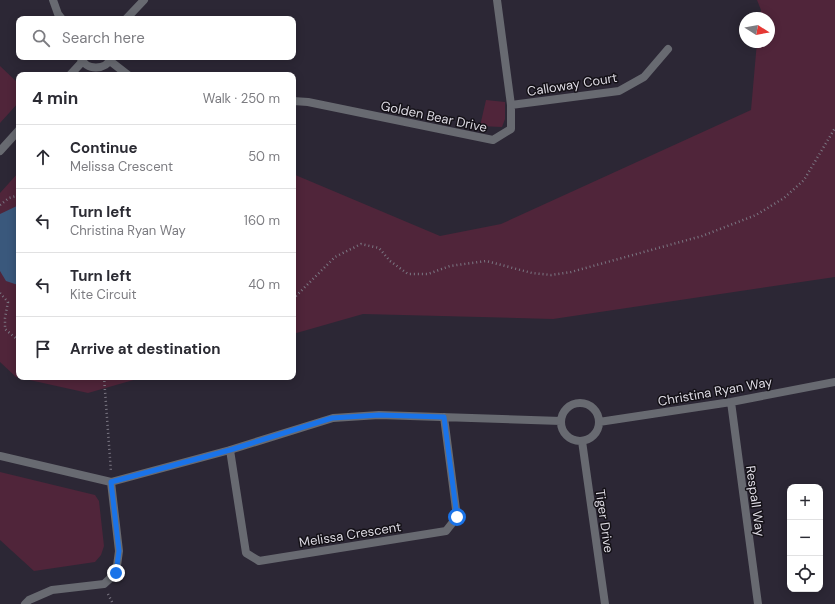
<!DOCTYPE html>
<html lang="en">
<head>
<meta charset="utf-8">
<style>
  :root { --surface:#fff; --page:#f7f7f7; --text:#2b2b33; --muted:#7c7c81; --line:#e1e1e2 }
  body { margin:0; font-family:"DM Sans",sans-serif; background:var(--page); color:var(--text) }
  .controls { position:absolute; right:12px; bottom:12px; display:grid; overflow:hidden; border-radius:8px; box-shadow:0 2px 10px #0003 }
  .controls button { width:36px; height:36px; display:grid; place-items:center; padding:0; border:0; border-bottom:1px solid var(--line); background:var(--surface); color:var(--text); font:20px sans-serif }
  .compass { position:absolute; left:739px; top:12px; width:36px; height:36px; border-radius:50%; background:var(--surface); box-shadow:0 2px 10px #0003; rotate:101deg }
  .stop { position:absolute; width:12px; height:12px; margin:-9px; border:3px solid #1a73e8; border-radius:50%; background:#fff }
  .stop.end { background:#1a73e8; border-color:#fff; box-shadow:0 1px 4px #0008 }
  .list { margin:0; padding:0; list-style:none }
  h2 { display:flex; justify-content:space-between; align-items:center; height:52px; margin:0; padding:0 16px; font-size:17px }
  h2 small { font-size:13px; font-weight:400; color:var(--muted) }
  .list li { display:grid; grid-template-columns:26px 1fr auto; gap:12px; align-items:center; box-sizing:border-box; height:64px; padding:0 16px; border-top:1px solid var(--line) }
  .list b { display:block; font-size:15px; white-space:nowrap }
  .list p { margin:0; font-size:13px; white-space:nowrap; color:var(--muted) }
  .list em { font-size:13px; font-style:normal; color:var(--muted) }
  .icon { flex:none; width:22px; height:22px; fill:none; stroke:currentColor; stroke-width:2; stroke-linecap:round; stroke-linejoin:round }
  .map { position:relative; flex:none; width:835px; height:604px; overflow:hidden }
  .search { position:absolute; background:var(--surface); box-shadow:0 2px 10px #0003; left:16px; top:16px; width:280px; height:44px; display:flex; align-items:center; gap:10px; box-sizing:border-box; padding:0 14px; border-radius:8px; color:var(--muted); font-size:15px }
  .panel { position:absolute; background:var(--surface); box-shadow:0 2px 10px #0003; left:16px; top:72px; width:280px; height:308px; border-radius:8px }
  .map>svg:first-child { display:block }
  .green { fill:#50253a }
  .water { fill:#3a587c }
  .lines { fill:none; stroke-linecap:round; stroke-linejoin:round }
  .path { stroke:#7b7783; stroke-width:2.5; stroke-dasharray:1 3; stroke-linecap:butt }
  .minor { stroke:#686a71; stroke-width:8 }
  .route { stroke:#1a73e8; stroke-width:5 }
  .labels { text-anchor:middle; stroke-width:3; stroke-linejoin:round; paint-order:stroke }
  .street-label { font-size:13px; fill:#dddae3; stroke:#141117 }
</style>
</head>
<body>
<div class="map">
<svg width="835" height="604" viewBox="0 0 835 604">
  <rect width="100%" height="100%" fill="#2c2735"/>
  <path class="green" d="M757,0H835V277L553,319L363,314L293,334V174L440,236L501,224L751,110L757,42H769V18H760L761,10Z
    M0,66L19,84V102L0,123Z
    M486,100L505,102V119L502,127L480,126Z
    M19,172V377H144L88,393L16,377L0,362V193Z
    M0,472L95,495L99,501L104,546L101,555L95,562L34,571L0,540Z"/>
  <path class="water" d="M19,205V285H18L6,281L0,271V214Z"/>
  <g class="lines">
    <path class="path" d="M0,205L9,198L19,195
      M0,293L8,302L5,318V329L19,341
      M293,299L335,257L361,244L379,248L390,261L408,274H428L450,266L486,261L532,273L551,275L571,272L702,236L756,215L784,198L804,180L835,128
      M104,377L111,472
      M108,594L113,604"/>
    <path class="minor" d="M53,0L58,14L62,19
      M126,19L144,0
      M80,57C86,71 106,71 112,57
      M110,61L128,75
      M70,75L82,62
      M293,101L308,102L493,140L511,129V105L497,0
      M511,105L619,91L644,77L668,49
      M0,151L19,130
      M731,402L758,604
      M561 422a19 19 0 1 1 38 0a19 19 0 1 1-38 0Z
      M599,422L731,402L835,382
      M582,441L605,604
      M230,450L246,553L259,561L446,531L457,517L444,417
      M0,456L111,482L230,450L333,418L379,415L561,421
      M25,604L29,600L52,590L104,584L116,573L119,551L111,482"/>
  </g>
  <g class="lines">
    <path class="route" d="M116,573L119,551L111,482L230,450L332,418L379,415L444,417L457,517"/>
  </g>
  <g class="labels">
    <g class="street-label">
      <text transform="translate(572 84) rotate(-9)" y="5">Calloway Court</text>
      <text transform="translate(434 116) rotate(12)" y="5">Golden Bear Drive</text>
      <text transform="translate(715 391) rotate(-10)" y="5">Christina Ryan Way</text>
      <text transform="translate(756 501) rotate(82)" y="5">Respall Way</text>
      <text transform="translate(605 521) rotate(82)" y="5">Tiger Drive</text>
      <text transform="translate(350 534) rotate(-9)" y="5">Melissa Crescent</text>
    </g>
  </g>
</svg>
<div class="controls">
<button>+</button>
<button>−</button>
<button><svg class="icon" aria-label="locate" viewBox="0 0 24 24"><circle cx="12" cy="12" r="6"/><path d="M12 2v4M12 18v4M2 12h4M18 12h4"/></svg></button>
</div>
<svg class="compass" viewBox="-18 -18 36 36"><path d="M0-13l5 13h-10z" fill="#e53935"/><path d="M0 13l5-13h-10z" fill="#7c7c81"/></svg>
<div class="stop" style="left:457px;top:517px"></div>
<div class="stop end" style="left:116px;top:573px"></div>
<div class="search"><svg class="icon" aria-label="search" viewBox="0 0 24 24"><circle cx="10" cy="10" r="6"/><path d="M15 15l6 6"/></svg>Search here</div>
<section class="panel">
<h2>4 min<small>Walk · 250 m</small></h2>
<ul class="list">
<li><svg class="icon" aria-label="ahead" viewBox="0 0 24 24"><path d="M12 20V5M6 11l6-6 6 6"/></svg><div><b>Continue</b><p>Melissa Crescent</p></div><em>50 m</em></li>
<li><svg class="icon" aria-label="left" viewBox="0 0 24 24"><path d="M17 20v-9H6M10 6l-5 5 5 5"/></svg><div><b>Turn left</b><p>Christina Ryan Way</p></div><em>160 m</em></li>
<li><svg class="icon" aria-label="left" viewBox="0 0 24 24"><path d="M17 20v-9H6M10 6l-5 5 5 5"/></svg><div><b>Turn left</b><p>Kite Circuit</p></div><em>40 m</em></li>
<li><svg class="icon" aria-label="arrive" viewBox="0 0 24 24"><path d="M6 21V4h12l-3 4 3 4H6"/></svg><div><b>Arrive at destination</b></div></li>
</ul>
</section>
</div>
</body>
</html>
